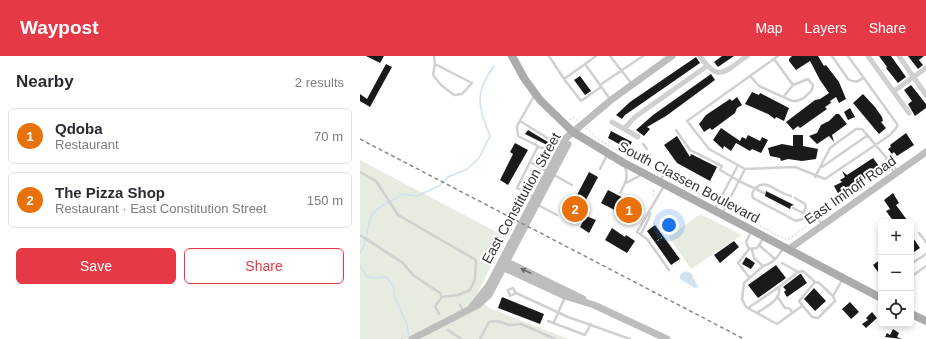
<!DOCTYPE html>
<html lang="en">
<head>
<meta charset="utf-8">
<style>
  :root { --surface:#fff; --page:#f2f2f3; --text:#2b2b33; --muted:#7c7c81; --line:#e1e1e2; --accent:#e63946 }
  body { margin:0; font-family:Arial,sans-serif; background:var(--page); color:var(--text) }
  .controls { position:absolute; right:12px; bottom:12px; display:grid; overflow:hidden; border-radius:6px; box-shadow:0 2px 6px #0003 }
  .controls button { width:36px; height:36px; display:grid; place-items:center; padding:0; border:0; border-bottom:1px solid var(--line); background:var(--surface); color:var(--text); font:20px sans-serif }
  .you { position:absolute; left:309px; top:169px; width:14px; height:14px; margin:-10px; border:3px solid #fff; border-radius:50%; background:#1a73e8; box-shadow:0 0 0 6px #1a73e833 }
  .badge { display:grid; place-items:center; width:26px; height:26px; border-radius:50%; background:var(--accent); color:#fff; font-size:13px; font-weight:700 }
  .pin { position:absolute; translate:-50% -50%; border:2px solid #fff; box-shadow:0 1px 4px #0006 }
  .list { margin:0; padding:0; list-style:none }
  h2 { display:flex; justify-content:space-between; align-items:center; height:52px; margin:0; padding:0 16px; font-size:17px }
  h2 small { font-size:13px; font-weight:400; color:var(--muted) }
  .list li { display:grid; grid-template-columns:26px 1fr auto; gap:12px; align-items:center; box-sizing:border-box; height:56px; margin:0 8px 8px; padding:0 8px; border:1px solid var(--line); border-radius:6px }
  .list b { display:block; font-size:15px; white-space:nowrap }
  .list p { margin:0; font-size:13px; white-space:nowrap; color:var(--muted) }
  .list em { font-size:13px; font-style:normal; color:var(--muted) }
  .actions { display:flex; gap:8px; padding:12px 16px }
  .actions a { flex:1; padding:9px 0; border:1px solid var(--accent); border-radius:6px; text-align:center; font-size:14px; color:var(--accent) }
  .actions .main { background:var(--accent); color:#fff }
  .icon { flex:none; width:22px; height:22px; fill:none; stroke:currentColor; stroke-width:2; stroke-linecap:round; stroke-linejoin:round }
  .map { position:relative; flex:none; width:566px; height:283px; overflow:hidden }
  header { display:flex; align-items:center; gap:24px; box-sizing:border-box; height:56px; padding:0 20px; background:var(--accent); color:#fff }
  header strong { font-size:19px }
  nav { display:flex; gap:22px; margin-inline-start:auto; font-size:14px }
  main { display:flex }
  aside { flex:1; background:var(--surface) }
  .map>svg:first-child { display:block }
  .green { fill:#e6ecdf }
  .water { fill:#cfe2ee }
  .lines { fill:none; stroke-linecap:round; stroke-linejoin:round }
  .stream { stroke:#cfe2ee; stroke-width:1.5 }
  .building { fill:#1a1a1a }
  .path { stroke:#cdcdcd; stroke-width:1; stroke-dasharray:2 2; stroke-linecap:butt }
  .lane { stroke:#d0d0d0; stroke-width:2.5 }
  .street { stroke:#d0d0d0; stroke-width:5 }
  .secondary { stroke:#bdbdbd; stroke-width:7 }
  .primary { stroke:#ababab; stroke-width:8 }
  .rail { stroke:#888; stroke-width:1.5; stroke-dasharray:4 3; stroke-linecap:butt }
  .oneway { fill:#6a6a6a }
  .labels { text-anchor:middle; stroke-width:4; stroke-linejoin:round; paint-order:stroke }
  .street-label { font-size:14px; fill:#333; stroke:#fff }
</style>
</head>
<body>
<header>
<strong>Waypost</strong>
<nav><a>Map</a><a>Layers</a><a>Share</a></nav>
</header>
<main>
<aside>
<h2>Nearby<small>2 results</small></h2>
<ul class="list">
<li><span class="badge" style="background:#e8710a">1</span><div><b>Qdoba</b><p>Restaurant</p></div><em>70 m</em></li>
<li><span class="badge" style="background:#e8710a">2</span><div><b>The Pizza Shop</b><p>Restaurant · East Constitution Street</p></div><em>150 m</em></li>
</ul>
<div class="actions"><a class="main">Save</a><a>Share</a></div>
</aside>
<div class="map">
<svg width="566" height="283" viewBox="0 0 566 283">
  <rect width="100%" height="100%" fill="#fff"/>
  <path class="green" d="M0,104L146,181L116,240L129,252L208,283H0Z
    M340,158L382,179L331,213L309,181Z"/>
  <path class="water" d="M325,215L331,217L338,231L335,232L320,223V219Z"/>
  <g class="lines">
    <path class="stream" d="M0,197C10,182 5,171 12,159C19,148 33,146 42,138L57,140L79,130L88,121L107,113L119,102L130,80C118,51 114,37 134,10
      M0,209L7,221L17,222L26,221L34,231V239L47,268L49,281"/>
  </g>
  <path class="building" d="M6,0H24L20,7Z
    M362,0H374L358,11L354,6Z
    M432,0H458L464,10L466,9L479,26L486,43L479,47L476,41L470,45L471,47L465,51L467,53L440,72L438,70L433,74L426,66L455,44L460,43L469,37L460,24L450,5L436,14L429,5V3Z
    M519,0H531L546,21L538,27L526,12L527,11Z
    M548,0H564L559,4L563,9L558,13Z
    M336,1L340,7L265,59L262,63L256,59L270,46Z
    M26,8L32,11L10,51L0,45V38L7,43Z
    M351,18L355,24L306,60L287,71L290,73L284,80L276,74L293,59Z
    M220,20L231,35L225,39L214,24Z
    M551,29L566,48V52L555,60L548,48L552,45L544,34Z
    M392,36L399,39L400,37L429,52L424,65L416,61L415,63L408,58L385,48Z
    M503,38L515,51L522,61L523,65L521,66L526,72L519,78L493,47Z
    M377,41L382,49L377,52L375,57L352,74L350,72L344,76L339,68L346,59L370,43L372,45Z
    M490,52L495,61L488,64L484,56Z
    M476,58H479L487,68L472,79L474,86L469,80L457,88L449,80L457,77L461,69L469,65Z
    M361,72L380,85L382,81L386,83L388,79L400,85L402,81L408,84L401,97L392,93L390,95L376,87L371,95L364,90L363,93L353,84Z
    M168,74L188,86L187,89L165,78Z
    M251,75L272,86L268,93L248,82Z
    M546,77L554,89L537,100L534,96L532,98L528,93L531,91L530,89Z
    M433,79H443V90L458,93L456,103L442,105L428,103L421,105L420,102L410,100L408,92L422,88L433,90Z
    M317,80L330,101L331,98L357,111L350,125L317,107L304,89Z
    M155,87L168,94L148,129L140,124L153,98L150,96Z
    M513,102L519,110L512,114L514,116L494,131L486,135L484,134L479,139L474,130L482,126L480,124L485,121L482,115L487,119Z
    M229,116L238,121L217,161L208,156Z
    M248,134L279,150L272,163L241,147Z
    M406,135L434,149L431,150L430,153L405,140Z
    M533,137L539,147L536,149L547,164L545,166H534L526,155L530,153L524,144Z
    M226,160L236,164L229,177L220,171Z
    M295,169L320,203L311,209L287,175Z
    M252,172L265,181L266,179L275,185L267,197L245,184Z
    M551,179L560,192L551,198Z
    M374,185L379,191L360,207L354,199Z
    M386,201L395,207L391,213L382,208Z
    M521,203V214L518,216L513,209Z
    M416,209L426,222L398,242L388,229Z
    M440,218H441L447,227L427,241L424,236L426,234L423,231Z
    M454,232L466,245L455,255L444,243Z
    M142,241L184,258L180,268L138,252Z
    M490,246L499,256L491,263L482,253Z
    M512,256L517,262L506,272L502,268L508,264L506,262Z
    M533,273L539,277L537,281L542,283L525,281L527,277L530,279Z"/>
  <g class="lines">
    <path class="path" d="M210,64L213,61L218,65
      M226,72L239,84L300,117
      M183,110L198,84
      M306,120L355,146
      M170,135L181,115
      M293,140L294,132
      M368,153L427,184L455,165
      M291,163L321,204L311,211
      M147,182L167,142
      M294,187L304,180
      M41,283L47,280"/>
    <path class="lane" d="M74,0L75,8L112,27L102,38L94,39L81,29L73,19L75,8
      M189,0L204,23L225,8L250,43
      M250,0L272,28
      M418,0L327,65L349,93L385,113L435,111L465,123L530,79L537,71V68L488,0
      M472,0L488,23C494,27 498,26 503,22
      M225,8L236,0
      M390,20L399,30L432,45C441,46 446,40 452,34L453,29L448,23L433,29L414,3
      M204,23L221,45L241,31
      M240,29L283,0
      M424,40L433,29
      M160,65L192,85L188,93L178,91
      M316,74L330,94L362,110L360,114L379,125L404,137
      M283,88L287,93
      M526,103L534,117
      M170,106L188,116
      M462,111L508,79
      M240,113L247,99
      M0,116L16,125L38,159L116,204L115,223L110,234L98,239L82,241L75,250L79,258
      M194,119L212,129
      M455,121L470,92L496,73H502L537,114
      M300,125L308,110
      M266,127L281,119
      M304,130L277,176L287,183L309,214
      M260,137C265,128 269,121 265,111
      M173,140L157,132L178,90L158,80L157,70L174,40
      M431,140C422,138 415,132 407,129C399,127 390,134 393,142L436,165L448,161L455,160L463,169
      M178,149L197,159
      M433,152L443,157L446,152L445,148L435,142
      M355,153L378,109
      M362,158L385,113
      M391,176L386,186L389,193L397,192L403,183
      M559,177L566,186
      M281,178L289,162L290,157
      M0,179L43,207L53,219L80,237L82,241
      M399,189L415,203
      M392,194L394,202L403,210C412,208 419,200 423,192
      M422,207L438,216
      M551,208L566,198
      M403,210L384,227L382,243L386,251L417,268L442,250
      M389,221L378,207L389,193
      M551,221L566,210
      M156,237L150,240L148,234L153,232L156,237L208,261L270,283
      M417,240L425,252H429L432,256
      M473,240L459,227L455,226L439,245L452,261L458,262L475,245L473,240L482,224
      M100,249L104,256
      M388,252L419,231
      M397,257C405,251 422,244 419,231L438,216L443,215L455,226
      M188,265L225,279L231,268
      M194,266L205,241
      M88,274L101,283
      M120,283L129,266L137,265L150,269L161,268L195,283"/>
    <path class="street" d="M340,0C359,28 365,15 387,0
      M508,0L549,57
      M539,0L566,39
      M534,35L566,12
      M252,66L278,81
      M264,73L275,61L347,10"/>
    <path class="secondary" d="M429,193L566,96
      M143,204L223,243
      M140,210L205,240L234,249L307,283
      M111,252L129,229L206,82L251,44L312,0
      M52,283L118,249L129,239L208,88"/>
    <path class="primary" d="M152,0L164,22L180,44L213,76L264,107L521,242
      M551,258L566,265"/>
    <path class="rail" d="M0,83L384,283"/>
  </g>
  <defs><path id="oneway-solid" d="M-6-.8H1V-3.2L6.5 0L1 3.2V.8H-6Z"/></defs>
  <use class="oneway" href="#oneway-solid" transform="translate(166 215) rotate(-155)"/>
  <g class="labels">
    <g class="street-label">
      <text transform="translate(329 126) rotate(28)" y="5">South Classen Boulevard</text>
      <text transform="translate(490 134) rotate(-35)" y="5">East Imhoff Road</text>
      <text transform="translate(161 142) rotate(-61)" y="5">East Constitution Street</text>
    </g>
  </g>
</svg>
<div class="controls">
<button>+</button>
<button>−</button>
<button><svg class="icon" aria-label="locate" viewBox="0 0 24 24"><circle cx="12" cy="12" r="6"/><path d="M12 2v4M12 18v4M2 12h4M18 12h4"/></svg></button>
</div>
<div class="you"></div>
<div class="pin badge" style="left:269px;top:154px;background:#e8710a">1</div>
<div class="pin badge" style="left:215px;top:153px;background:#e8710a">2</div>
</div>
</main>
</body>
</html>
